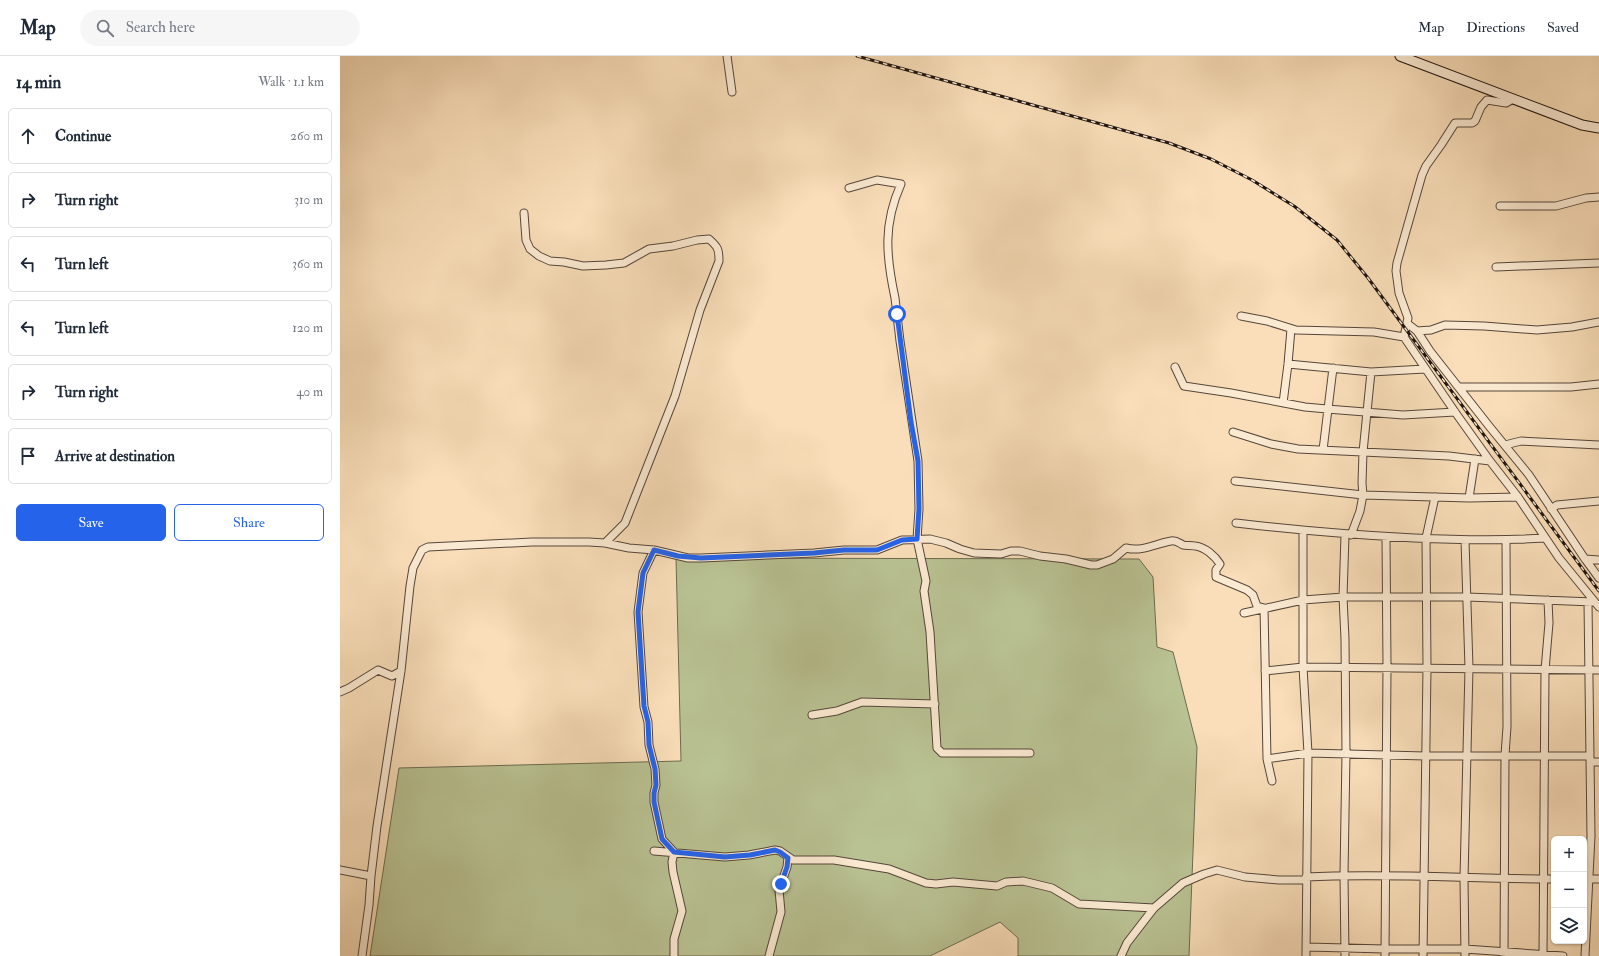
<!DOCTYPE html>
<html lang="en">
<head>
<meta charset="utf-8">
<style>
  :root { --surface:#fff; --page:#f6f6f7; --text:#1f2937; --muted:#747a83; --line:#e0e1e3; --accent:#2563eb }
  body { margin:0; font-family:"IM FELL Double Pica",serif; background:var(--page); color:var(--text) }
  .controls { position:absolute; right:12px; bottom:12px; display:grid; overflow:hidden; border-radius:6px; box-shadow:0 1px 3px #0004 }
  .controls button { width:36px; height:36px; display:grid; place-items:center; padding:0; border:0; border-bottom:1px solid var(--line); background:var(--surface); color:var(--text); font:20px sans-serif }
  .stop { position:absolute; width:12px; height:12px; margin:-9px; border:3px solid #2563eb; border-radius:50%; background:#fff }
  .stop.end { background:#2563eb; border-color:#fff; box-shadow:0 1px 4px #0008 }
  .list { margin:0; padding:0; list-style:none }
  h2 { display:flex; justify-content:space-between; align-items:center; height:52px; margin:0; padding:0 16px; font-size:17px }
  h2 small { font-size:13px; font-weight:400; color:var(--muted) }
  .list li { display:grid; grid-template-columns:26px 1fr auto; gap:12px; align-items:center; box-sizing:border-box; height:56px; margin:0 8px 8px; padding:0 8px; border:1px solid var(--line); border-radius:6px }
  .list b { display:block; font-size:15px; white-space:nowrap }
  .list em { font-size:13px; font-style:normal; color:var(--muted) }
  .actions { display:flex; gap:8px; padding:12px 16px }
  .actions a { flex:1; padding:9px 0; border:1px solid var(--accent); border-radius:6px; text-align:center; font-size:14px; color:var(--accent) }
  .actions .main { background:var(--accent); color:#fff }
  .icon { flex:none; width:22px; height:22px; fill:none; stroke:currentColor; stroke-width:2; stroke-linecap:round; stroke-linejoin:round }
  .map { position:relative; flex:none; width:1259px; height:900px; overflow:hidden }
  header { display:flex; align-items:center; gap:24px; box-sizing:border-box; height:56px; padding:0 20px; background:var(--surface); border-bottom:1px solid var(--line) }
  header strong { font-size:19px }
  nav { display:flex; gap:22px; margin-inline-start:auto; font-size:14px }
  .search { width:280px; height:36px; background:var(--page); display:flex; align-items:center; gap:10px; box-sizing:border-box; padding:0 14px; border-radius:22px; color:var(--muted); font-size:15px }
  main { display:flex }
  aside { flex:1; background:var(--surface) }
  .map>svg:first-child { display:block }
  .green { fill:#b9c293; stroke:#6c6b51 }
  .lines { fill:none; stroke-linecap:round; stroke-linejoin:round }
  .street-casing { stroke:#56463a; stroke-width:9 }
  .secondary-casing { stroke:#1f140f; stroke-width:11 }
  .street { stroke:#fbead2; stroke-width:7 }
  .secondary { stroke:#fbead2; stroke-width:9 }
  .rail-casing { stroke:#1f140f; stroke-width:3 }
  .rail { stroke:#fbead2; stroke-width:1.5; stroke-dasharray:4.5; stroke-linecap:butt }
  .route { stroke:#2563eb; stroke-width:5 }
</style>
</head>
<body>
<header>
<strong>Map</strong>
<div class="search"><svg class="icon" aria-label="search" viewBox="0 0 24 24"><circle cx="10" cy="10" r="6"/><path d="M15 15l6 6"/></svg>Search here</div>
<nav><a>Map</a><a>Directions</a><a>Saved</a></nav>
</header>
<main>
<aside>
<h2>14 min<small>Walk · 1.1 km</small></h2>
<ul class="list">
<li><svg class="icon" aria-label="ahead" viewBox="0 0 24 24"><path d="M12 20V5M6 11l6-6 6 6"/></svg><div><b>Continue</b></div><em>260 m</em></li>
<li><svg class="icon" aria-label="right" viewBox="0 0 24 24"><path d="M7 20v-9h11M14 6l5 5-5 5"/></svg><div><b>Turn right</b></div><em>310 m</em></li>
<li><svg class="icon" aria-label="left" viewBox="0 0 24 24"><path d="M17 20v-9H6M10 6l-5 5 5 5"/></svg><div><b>Turn left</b></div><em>360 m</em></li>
<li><svg class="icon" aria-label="left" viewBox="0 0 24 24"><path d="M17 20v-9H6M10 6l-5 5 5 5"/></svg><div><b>Turn left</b></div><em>120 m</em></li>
<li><svg class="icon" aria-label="right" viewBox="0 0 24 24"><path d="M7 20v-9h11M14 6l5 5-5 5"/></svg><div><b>Turn right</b></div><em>40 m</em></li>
<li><svg class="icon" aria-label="arrive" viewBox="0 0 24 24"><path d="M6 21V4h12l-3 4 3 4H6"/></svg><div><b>Arrive at destination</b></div></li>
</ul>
<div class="actions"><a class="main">Save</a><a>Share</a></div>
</aside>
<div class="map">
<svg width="1259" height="900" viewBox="0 0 1259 900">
  <rect width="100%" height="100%" fill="#f9deb9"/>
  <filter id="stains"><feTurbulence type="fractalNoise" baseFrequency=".005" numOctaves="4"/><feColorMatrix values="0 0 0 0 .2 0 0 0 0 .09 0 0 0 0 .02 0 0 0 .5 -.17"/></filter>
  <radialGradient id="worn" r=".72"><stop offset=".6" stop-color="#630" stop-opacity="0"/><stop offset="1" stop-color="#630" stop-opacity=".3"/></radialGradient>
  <path class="green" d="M336,502L799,503L813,521L817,591L833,596L857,691L849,900H678V882L660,866L590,900H30L59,712L341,705Z"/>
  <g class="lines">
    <defs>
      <path id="street" d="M387,0L392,36
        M1173,43L1166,47L1147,44L1141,51L1135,65L1132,67H1115L1101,89L1086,110L1082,119L1057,207L1056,215L1059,237L1068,262L1064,281L1115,356L1150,405L1178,441L1219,502L1259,551
        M509,132L537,124L561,128C543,168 546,200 555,242L560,285L578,405L579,453L577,483L586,525L584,535L590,576L597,692L602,697H690
        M1160,150H1216L1246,142L1259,141
        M184,157L186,184L190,193L199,200L210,205L224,206L243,210L266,209L284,207L309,193L333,190L357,184L369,183C378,191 379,193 379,205L360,254L335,340L296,439L285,467L265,487
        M1156,211L1259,207
        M901,260L927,265L956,274L1034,276L1064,281
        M1068,268L1077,275L1090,295L1149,370L1189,419L1245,503L1259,522
        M1077,275L1091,274L1105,269L1144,270L1197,274L1232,271L1259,266
        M948,308L1031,316L1085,313
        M835,311L844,330L891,337L965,351L987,353L1063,359L1115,356
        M1119,331H1231L1259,328
        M943,347L948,308L951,273
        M893,376L931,388L958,393L1109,400L1150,405
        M1165,389L1181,385L1259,389
        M983,394L993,312
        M895,425L1023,439L1129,442L1178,441
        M1129,442L1135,403
        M1211,453L1217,449L1259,445
        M896,467C955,474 1014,479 1074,482C1119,484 1160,485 1205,482
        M963,475V611L968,697L966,900
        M1011,479L1020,455L1023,439L1022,427L1023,396L1031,316
        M1125,484L1129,612L1124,822L1125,900
        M314,494L303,517L298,556L304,651L308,666L309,689L315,713L316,729L314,737V746L322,783L334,796L332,806L333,816L342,855L334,883V900
        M1245,503L1259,504
        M904,557L963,544L1003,541H1127L1253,546
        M925,615L963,611L1259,614
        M0,636L9,632L38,614L52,620L61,615
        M472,659L497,655L522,646L595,648
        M927,703L968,697L1086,700H1249
        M1250,706H1259
        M314,795L385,801L409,799L435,794L440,795L453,804H494L549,813L586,827L596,828L613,826L657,830L666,826L683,825L712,832L739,848L814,852
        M0,814L31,820
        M966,821C1049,817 1131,823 1214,823
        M1244,823H1259
        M967,891L1045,893H1125L1223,900
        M22,900L29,849L31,820L37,770L61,615L70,530L73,512L82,494L88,491L192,486H249L265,487L289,492L314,494L348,502H361L474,497L504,494H537L562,484L590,483L606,487L620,493L634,497L661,498L671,495H680L700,500L726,503L751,509H757L773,503L786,492C803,496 814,488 831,485C836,484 839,487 843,489C846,490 851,489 855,490C865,491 875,500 880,508L876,514V521L907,534L913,539L917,550L924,552L927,703L932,725
        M429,900L441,856L439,834L447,811L448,802
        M781,900L787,887L814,852L843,827L864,818L877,814L905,821L939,824H966
        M1005,900L1004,819L1006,697L1005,583L1003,541L1005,479
        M1045,900L1047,611L1046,481
        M1083,900L1087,612L1086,482L1095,441
        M1164,900L1165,699L1167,671L1166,485
        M1203,900L1205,614L1209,567L1208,544
        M1245,900L1251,780L1248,546"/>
      <path id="secondary" d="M1060,0L1242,69L1259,72"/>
    </defs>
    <use href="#street" class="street-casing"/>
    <use href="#secondary" class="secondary-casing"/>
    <use href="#street" class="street"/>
    <use href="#secondary" class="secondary"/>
    <defs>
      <path id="rail" d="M517,0L829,87L871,103L912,124L954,150L997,184L1028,222L1259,535"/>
    </defs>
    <use href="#rail" class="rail-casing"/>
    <use href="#rail" class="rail"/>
  </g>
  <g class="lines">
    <path class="route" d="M441,828L447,811L448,802L440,796L435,794L410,799L385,801L334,796L322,783L314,746V737L316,729L315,713L309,689L308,666L304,650L298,556L303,517L314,494L338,500L361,502L474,497L504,494H537L562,484L577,483L579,453L578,405L571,366L557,258"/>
  </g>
  <rect width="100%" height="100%" filter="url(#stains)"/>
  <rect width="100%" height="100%" fill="url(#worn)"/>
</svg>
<div class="controls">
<button>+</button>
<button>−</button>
<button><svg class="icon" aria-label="layers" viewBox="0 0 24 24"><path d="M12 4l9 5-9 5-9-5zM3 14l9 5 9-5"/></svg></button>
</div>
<div class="stop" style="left:557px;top:258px"></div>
<div class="stop end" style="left:441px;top:828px"></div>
</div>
</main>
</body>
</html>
